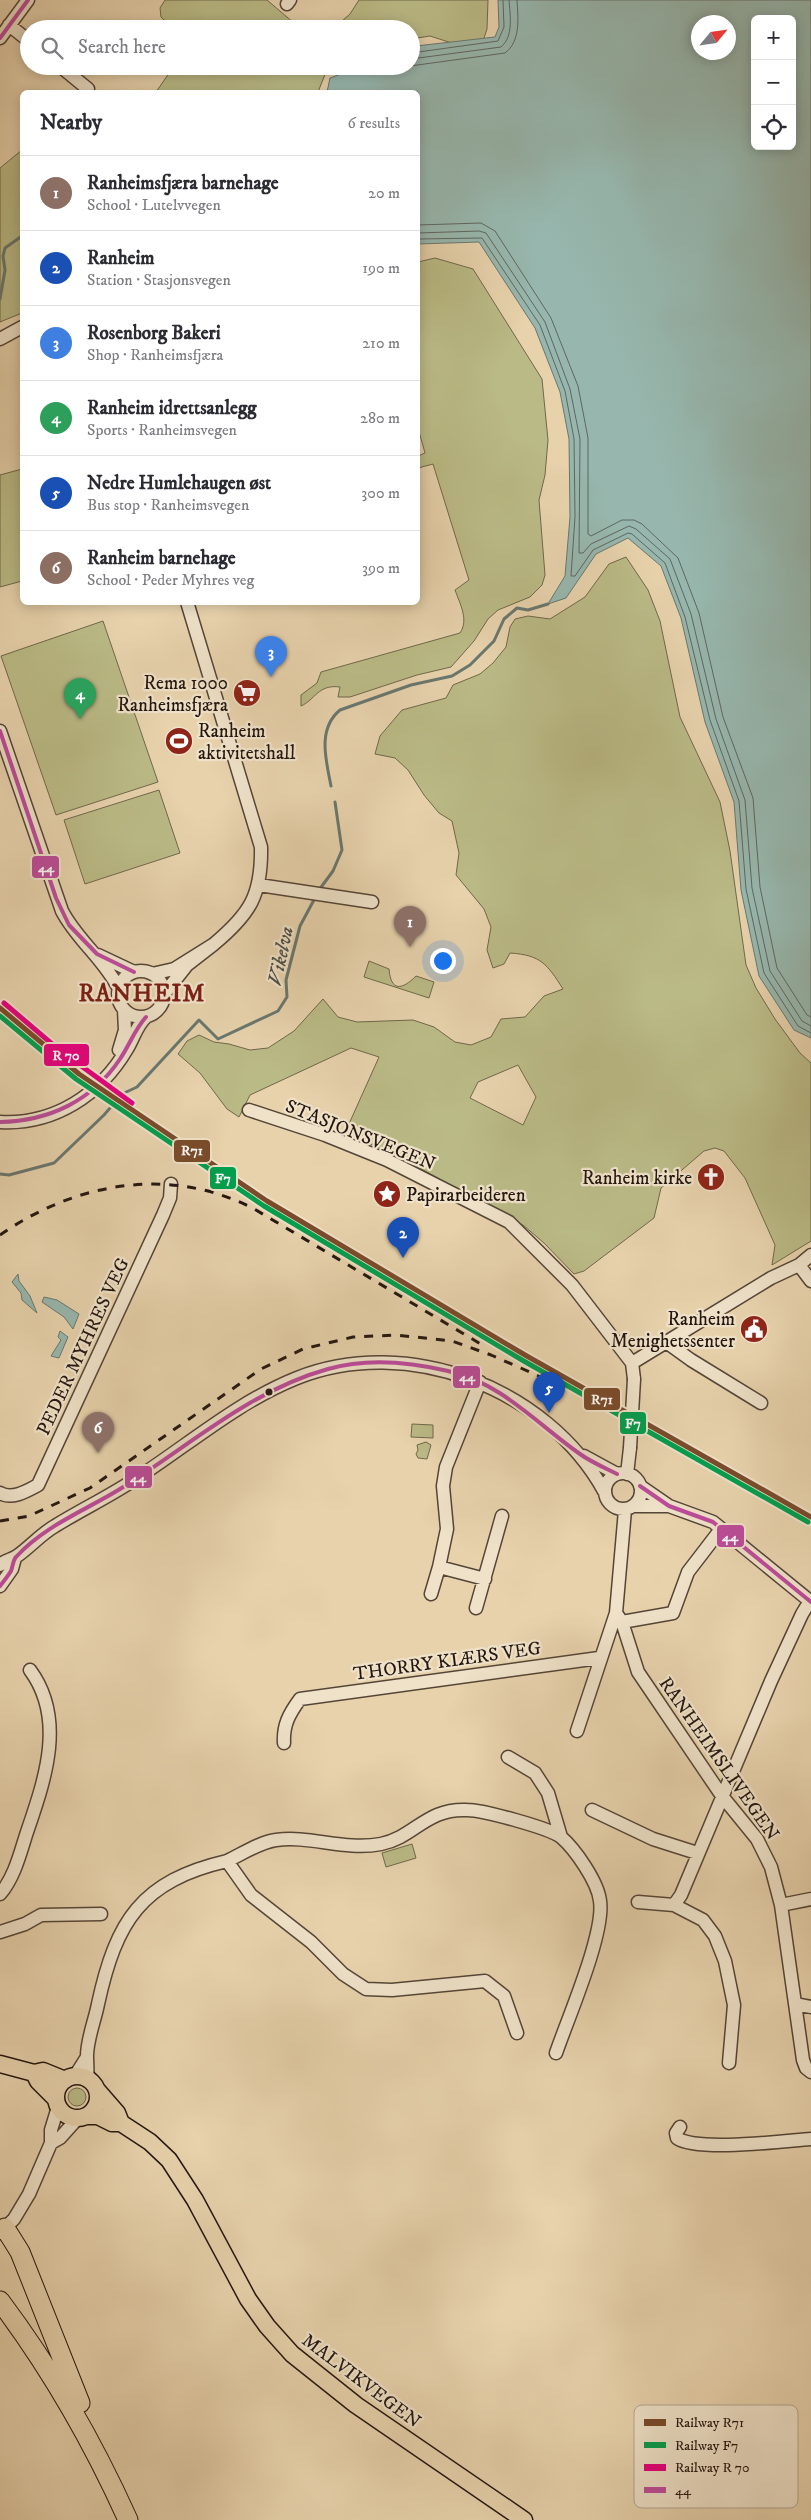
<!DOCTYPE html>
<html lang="en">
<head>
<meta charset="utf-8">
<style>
  :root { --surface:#fff; --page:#f7f7f7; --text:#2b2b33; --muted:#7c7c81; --line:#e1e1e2; --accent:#8f2418 }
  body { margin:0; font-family:"IM FELL DW Pica",serif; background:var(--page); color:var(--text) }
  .controls { position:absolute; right:15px; top:15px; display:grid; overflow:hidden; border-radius:8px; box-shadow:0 2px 12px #0003 }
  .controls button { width:45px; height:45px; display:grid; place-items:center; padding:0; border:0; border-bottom:1px solid var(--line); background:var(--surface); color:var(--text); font:25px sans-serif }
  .compass { position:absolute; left:691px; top:15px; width:45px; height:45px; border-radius:50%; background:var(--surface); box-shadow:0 2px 12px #0003; rotate:61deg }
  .you { position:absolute; left:442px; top:960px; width:18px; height:18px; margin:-12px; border:4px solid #fff; border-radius:50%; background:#1a73e8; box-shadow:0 0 0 8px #1a73e833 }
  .badge { display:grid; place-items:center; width:32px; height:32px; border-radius:50%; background:var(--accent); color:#fff; font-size:16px; font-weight:700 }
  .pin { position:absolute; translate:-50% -41px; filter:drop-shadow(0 1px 2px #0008) }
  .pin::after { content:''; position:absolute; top:26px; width:18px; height:15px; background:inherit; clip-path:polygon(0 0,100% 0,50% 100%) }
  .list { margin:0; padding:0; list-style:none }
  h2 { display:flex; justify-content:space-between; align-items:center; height:65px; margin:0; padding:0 20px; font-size:21px }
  h2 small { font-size:16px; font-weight:400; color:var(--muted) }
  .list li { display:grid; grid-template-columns:32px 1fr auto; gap:15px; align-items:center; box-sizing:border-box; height:75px; padding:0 20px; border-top:1px solid var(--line) }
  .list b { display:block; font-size:19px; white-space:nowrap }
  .list p { margin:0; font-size:16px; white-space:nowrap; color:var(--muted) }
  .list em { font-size:16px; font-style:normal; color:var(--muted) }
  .icon { flex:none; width:28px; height:28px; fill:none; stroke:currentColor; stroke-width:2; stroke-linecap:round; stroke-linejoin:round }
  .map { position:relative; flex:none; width:811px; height:2520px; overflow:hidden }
  .search { position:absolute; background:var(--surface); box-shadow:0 2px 12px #0003; left:20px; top:20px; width:400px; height:55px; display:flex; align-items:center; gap:12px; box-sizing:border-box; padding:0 18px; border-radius:28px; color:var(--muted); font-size:19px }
  .panel { position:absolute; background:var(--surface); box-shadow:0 2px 12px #0003; left:20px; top:90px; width:400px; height:515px; border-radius:8px }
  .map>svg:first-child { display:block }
  .green { fill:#baba86; stroke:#6f684b; fill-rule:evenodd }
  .water { fill:#97b7ae; stroke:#69776f; fill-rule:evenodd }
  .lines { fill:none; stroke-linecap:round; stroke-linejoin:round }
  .shore { stroke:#5e665f; stroke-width:1 }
  .stream { stroke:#69776f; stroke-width:3 }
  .minor-casing { stroke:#554537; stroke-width:15 }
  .major-casing { stroke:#241610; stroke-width:19 }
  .highway-casing { stroke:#241610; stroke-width:21 }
  .minor { stroke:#efe2c9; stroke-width:12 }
  .major { stroke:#e7d2ac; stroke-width:16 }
  .highway { stroke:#e7d2ac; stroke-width:19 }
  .rail { stroke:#241610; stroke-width:3; stroke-dasharray:9 9; stroke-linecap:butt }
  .minor-bridge-casing { stroke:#554537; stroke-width:15; stroke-linecap:butt }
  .minor-bridge { stroke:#efe2c9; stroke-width:12 }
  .bus-1-casing { stroke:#efe2c9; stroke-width:8 }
  .bus-1 { stroke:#bd4b9b; stroke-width:4 }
  .rail-1-casing { stroke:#efe2c9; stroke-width:9 }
  .rail-2-casing { stroke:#efe2c9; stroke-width:9 }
  .rail-3-casing { stroke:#efe2c9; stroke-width:9 }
  .rail-1 { stroke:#7a4b2a; stroke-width:5 }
  .rail-2 { stroke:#029f4e; stroke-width:5 }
  .rail-3 { stroke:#e5007d; stroke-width:5 }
  .bus-dot { fill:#241610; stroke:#efe2c9; stroke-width:2 }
  .labels { text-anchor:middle; stroke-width:4.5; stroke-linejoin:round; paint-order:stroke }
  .poi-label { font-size:19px; fill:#241610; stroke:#efe2c9; text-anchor:end }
  .street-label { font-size:19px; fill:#241610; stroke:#efe2c9 }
  .water-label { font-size:20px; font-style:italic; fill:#4c4e47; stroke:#efe2c9 }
  .district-label { font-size:24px; font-weight:bold; letter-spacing:1px; fill:#7a1f14; stroke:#efe2c9 }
  .key { fill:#efe2c9; stroke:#b2a592; stroke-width:1 }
  .key-label { font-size:14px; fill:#241610 }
  .line-badge { stroke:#efe2c9; stroke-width:2 }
  .badge-label { font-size:14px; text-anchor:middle; font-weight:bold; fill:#fff }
</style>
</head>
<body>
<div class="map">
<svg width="811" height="2520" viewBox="0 0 811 2520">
  <rect width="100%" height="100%" fill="#e7d2ac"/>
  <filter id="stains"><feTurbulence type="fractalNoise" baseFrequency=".004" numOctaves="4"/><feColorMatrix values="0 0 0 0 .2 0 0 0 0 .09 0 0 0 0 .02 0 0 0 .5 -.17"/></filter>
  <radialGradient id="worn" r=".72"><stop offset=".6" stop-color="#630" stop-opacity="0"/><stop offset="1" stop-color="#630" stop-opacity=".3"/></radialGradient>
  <path class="green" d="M165,0H267L301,29H174L161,17L160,8Z
    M359,0H488L487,29L482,44L461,46L430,36L411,39V29H333L350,14Z
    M174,66H332L326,72L318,92H156Z
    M22,150V313L0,322V168Z
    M435,258L473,269L542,379L548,440L545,475L539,500L545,575L542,585L530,597L498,610L488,619L474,641L451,667L417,675L350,697H338L340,687C318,684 315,700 301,706V695L317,683L321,672L460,633C469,620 460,604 455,590L469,580L433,464L418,468V456L425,453L418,428V262Z
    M22,469V581L0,587V475Z
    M626,557L648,590L660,621L680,717L720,802L730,851L746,965L756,988L775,1019L800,1053L811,1063V1241L772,1265L775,1245L745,1178L724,1151L715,1148L704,1151L661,1188L654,1218L584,1271L574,1274L544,1243L523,1225L416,1166L358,1138L344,1135L379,1057L351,1048L250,1095L239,1117L227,1109L200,1073L178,1054L187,1041L199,1035L214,1042L229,1044L250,1050L268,1048L294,1031L323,999L338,1017L357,1022L413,1020L434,1027L455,1042L471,1045L491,1037L501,1019L525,1017L544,996L563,989C547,964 541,955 510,953L504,964L493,968L487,950L491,927L484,909L456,875L459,853L452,821L439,813L424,795L408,770L395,758L375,754L380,736L402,710L446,698L453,685L480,674L493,663L506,647L510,627L515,619L528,616L550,619L585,597L609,564ZM518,1065L536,1097L523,1125L470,1098L478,1082Z
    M103,621L158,782L56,815L1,656Z
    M159,790L180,853L85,884L64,820Z
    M369,961L389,969C391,992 402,990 416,976L434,982L429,998L364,977Z
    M412,1424L433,1425V1438L411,1437Z
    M426,1442L431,1445L427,1459L418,1458L416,1454L418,1450L417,1445Z
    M412,1844L416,1858L386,1867L382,1853Z
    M68 2097a9 9 0 1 1 18 0a9 9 0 1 1-18 0Z"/>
  <path class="water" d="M498,0H811V1038L794,1030L759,976L741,890L734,802L705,722L681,618L661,566L628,538L596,554L566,598L548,604L565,576L570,517L569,439L560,392L535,328L479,242L418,244V92H327L330,78L362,66H411V48L416,46L495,37L499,27ZM755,19H792V146H755ZM728,22V52H698V22Z
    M18,1274L19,1281L30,1296L37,1313L22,1300L21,1293L12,1282Z
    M44,1297L57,1300L79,1314L73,1329L64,1317L42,1302Z
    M60,1331L68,1337L59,1358L51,1356L61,1340L58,1337Z"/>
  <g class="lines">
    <path class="shore" d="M411,53L498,41L504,27L503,0
      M411,59L501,47C514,36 510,15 509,0
      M410,66L505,53C521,41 518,18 517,0
      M418,225L481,223L495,231L551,318L578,386L588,438V534L591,536L622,520H634L642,524L678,558L699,613L723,717L753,798L760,887L777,968L807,1015L811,1017
      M418,233L479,231L486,233L545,322L570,389L580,439L579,553H583L591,544L629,526L636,529L670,559L691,614L716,719L745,800L752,888L770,971L802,1021L811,1026
      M418,239L482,238L540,325L565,391L574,439L575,517L571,576H575L593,550L628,533L632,534L665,563L685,617L710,720L739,801L746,889L764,973L798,1026L811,1033"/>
    <path class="stream" d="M0,299L5,270L3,256L5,248L22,236
      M331,786C326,760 317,729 340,710L411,685L452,676L470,665L494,641L504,619L517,608L528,610L548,604
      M319,890L333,871L342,850L335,802
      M0,1174L9,1175L54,1163L104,1115L122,1094L137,1087L199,1020L218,1039L278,1011L287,997L286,980L300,926L315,898"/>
    <defs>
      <path id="minor" d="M287,4L290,0
        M9,25L29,41
        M0,38L28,0
        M60,66L88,89
        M0,339L22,327
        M187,602L261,847C262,895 250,914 214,944
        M0,731L62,911C77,940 104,959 119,989
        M259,885L372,902
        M98,955L134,972
        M118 994a23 23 0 1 1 46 0a23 23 0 1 1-46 0Z
        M152,974L174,969L214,944L187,965L164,994
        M119,1050L125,1030L124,1010
        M249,1110L325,1135L387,1160L509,1222L572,1285L632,1363L634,1379
        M0,1122C54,1125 100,1095 127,1049C134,1038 136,1026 146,1017
        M799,1265L811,1281
        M666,1342L691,1360L761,1403
        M632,1363L771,1278L799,1265L811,1255
        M480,1382L446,1467L443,1486L447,1529L439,1567L485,1579
        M584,1456L617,1474
        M605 1491a18 18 0 1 1 36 0a18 18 0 1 1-36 0Z
        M627,1474L630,1448
        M640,1486L669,1506
        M0,1493C12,1500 27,1491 38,1485L163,1215L170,1198L171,1184
        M634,1506H669L713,1522L811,1602
        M625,1510L616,1613L622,1622L638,1672L722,1796L757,1839L771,1867L781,1905L803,2060L806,2068L811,2072
        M0,1565C5,1560 11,1560 17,1556C30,1547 41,1534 55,1526C81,1510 108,1497 134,1480C187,1446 237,1402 297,1378C408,1334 547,1388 604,1491
        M0,1586L12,1569L15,1558
        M431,1594L439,1567
        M476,1608L502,1516
        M622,1622L673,1613L688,1572L721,1529
        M577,1731L616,1613
        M284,1743C283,1725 289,1714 300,1699L599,1658
        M508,1757L535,1773L548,1793L561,1837
        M592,1810L653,1839L697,1853
        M0,1894C14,1878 20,1854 26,1835C44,1782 67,1720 30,1670
        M638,1902L674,1905L681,1895L771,1681L802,1614L810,1601
        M674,1905L703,1920L715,1936L725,1961L734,2005L729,2063
        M781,1905L811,1899
        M0,1932L25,1924L41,1915L101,1914
        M795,2004L811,2007
        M517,2033L504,1996L485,1981L392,1990L366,1989L343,1974L311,1942L251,1895L227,1861C242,1854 260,1842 276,1840C310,1835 344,1851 381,1844C415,1837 426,1808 467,1810C483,1810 549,1828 561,1837C575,1849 598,1882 600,1901C605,1933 568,2018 556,2053
        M75,2076L87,2057
        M87,2079C88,2071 87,2064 87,2056C87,2039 95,2020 98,2004C116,1921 141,1881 227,1861
        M680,2127L676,2133L677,2138C697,2152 783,2141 811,2139
        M51,2143L60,2138L78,2118
        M0,2233L14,2219L29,2194L51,2143V2130L58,2107"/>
      <path id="major" d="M0,2064L34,2073L43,2071L65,2080
        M34,2073L38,2081L56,2099
        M56 2097a21 21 0 1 1 42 0a21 21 0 1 1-42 0Z
        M97,2090L117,2113L121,2123
        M87,2116H98L112,2123H121L150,2142L169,2160L195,2200L248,2299L267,2326L292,2354L356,2405L524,2520"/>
      <path id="highway" d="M5,2228L20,2252L80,2403
        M0,2301C51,2369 93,2442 128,2520"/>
    </defs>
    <use href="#minor" class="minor-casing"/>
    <use href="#major" class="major-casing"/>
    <use href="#highway" class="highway-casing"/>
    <use href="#minor" class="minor"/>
    <use href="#major" class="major"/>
    <use href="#highway" class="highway"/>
    <path class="rail" d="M0,1235C76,1182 172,1165 256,1210L484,1346
      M0,1521L29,1516L90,1488L261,1369L303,1349L353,1337L396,1335L452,1341L491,1355L637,1419"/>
    <defs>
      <path id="minor-bridge" d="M630,1448L634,1379"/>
    </defs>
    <use href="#minor-bridge" class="minor-bridge-casing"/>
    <use href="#minor-bridge" class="minor-bridge"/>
    <defs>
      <path id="bus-1" d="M0,38L28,0
        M0,731L56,898L69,925L97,954L134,972
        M0,1122C49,1121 92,1101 120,1059C129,1046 135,1029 146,1017
        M640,1486L669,1506L713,1522L811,1602
        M0,1586C4,1581 8,1576 11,1571C13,1566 13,1560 16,1557C44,1526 86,1510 120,1489C188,1447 249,1391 328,1369C366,1358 410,1362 448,1371C502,1383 537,1424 580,1454C591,1462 605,1468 617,1474"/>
    </defs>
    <use href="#bus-1" class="bus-1-casing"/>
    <use href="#bus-1" class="bus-1"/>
    <defs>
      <path id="rail-1" d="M0,1008L79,1074L267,1201L525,1355L811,1517"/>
      <path id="rail-2" d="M0,1016L76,1079L264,1206L522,1360L808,1522"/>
      <path id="rail-3" d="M4,1003L58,1049L132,1103"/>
    </defs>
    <use href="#rail-1" class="rail-1-casing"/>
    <use href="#rail-2" class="rail-2-casing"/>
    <use href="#rail-3" class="rail-3-casing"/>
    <use href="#rail-1" class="rail-1"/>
    <use href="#rail-2" class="rail-2"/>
    <use href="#rail-3" class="rail-3"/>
  </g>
  <defs>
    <symbol id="supermarket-disc" viewBox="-11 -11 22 22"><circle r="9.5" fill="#8f2418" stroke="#efe2c9"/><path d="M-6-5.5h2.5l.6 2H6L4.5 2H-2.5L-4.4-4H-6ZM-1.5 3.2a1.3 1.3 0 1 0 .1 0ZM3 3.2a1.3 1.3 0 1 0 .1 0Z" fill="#fff"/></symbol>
    <symbol id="stadium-disc" viewBox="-11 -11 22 22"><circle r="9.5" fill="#8f2418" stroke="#efe2c9"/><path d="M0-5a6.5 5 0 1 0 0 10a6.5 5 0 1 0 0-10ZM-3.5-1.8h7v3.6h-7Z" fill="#fff"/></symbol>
    <symbol id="church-disc" viewBox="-11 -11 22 22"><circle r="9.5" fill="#8f2418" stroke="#efe2c9"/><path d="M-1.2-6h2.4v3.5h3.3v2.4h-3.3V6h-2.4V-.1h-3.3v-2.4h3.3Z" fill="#fff"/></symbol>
    <symbol id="sight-disc" viewBox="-11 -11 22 22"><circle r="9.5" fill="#8f2418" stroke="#efe2c9"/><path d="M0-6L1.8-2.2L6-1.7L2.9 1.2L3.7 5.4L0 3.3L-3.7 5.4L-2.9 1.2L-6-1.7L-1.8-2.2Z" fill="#fff"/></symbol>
    <symbol id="civic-disc" viewBox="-11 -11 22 22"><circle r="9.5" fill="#8f2418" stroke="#efe2c9"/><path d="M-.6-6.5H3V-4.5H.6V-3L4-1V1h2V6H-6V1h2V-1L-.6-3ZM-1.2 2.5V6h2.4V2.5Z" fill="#fff"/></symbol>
  </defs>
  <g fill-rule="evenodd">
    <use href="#supermarket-disc" x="231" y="677" width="32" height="32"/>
    <use href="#stadium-disc" x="163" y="725" width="32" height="32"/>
    <use href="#church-disc" x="695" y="1161" width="32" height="32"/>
    <use href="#sight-disc" x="371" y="1178" width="32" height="32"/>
    <use href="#civic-disc" x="738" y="1313" width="32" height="32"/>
  </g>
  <circle class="bus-dot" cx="269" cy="1392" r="4.5"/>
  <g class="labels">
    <g class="poi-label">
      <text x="228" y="689">Rema 1000<tspan x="228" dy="22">Ranheimsfjæra</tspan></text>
      <text x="198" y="737" text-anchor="start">Ranheim<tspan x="198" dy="22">aktivitetshall</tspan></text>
      <text x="692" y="1184">Ranheim kirke</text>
      <text x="406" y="1201" text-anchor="start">Papirarbeideren</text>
      <text x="735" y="1325">Ranheim<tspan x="735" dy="22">Menighetssenter</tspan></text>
    </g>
    <g class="street-label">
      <text transform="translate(361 1134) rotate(22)" y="7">STASJONSVEGEN</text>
      <text transform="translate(82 1346) rotate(-65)" y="7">PEDER MYHRES VEG</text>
      <text transform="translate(447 1660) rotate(-8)" y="7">THORRY KIÆRS VEG</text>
      <text transform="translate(720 1758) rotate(55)" y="7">RANHEIMSLIVEGEN</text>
      <text transform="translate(362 2380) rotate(37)" y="7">MALVIKVEGEN</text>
    </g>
    <g class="water-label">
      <text transform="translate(280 956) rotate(-78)" y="7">Vikelva</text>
    </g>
    <g class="district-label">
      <text x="142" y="1001">RANHEIM</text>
    </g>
  </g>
  <rect x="634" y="2405" width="164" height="103" rx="8" class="key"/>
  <rect x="644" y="2419" width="22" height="7" fill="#7a4b2a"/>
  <rect x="644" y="2442" width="22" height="6" fill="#029f4e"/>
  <rect x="644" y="2464" width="22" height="7" fill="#e5007d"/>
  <rect x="644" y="2487" width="22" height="6" fill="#bd4b9b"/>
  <g class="key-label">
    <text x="675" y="2427">Railway R71</text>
    <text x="675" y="2450">Railway F7</text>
    <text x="675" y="2472">Railway R 70</text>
    <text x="675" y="2495">44</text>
  </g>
  <g class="line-badge">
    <rect x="31" y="855" width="29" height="24" rx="5" fill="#bd4b9b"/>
    <rect x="43" y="1043" width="47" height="24" rx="5" fill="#e5007d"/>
    <rect x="173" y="1139" width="38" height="24" rx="5" fill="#7a4b2a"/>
    <rect x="209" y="1166" width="28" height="24" rx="5" fill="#029f4e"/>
    <rect x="452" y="1365" width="29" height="24" rx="5" fill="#bd4b9b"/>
    <rect x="583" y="1387" width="38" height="24" rx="5" fill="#7a4b2a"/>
    <rect x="619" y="1411" width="28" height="24" rx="5" fill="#029f4e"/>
    <rect x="124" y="1465" width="29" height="24" rx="5" fill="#bd4b9b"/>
    <rect x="716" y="1524" width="29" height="24" rx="5" fill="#bd4b9b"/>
  </g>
  <g class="badge-label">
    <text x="46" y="872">44</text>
    <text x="66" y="1060">R 70</text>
    <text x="192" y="1155">R71</text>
    <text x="223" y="1183">F7</text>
    <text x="467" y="1381">44</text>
    <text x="602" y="1404">R71</text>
    <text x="633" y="1428">F7</text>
    <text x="138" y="1482">44</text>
    <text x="730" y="1541">44</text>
  </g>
  <rect width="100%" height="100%" filter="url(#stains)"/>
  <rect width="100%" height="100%" fill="url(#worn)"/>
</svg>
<div class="controls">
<button>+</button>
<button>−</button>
<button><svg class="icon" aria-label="locate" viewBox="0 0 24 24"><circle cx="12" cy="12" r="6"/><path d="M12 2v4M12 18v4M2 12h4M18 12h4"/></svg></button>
</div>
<svg class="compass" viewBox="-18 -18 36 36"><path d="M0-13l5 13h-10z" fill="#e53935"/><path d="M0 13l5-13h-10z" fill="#7c7c81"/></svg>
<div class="you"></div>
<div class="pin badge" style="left:410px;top:947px;background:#8d6e63">1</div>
<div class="pin badge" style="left:403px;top:1258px;background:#1a4fb4">2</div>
<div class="pin badge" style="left:271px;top:677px;background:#3f7fe0">3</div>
<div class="pin badge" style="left:80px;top:719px;background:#2e9e5b">4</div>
<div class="pin badge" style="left:549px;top:1413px;background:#1a4fb4">5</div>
<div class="pin badge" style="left:98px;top:1453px;background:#8d6e63">6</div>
<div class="search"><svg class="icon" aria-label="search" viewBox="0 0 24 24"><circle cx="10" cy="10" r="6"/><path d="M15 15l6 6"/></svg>Search here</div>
<section class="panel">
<h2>Nearby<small>6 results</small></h2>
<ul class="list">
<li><span class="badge" style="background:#8d6e63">1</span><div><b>Ranheimsfjæra barnehage</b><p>School · Lutelvvegen</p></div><em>20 m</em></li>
<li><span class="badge" style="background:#1a4fb4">2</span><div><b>Ranheim</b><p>Station · Stasjonsvegen</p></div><em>190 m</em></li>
<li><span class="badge" style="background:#3f7fe0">3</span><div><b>Rosenborg Bakeri</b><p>Shop · Ranheimsfjæra</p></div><em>210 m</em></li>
<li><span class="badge" style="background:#2e9e5b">4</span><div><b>Ranheim idrettsanlegg</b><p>Sports · Ranheimsvegen</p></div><em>280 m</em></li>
<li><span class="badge" style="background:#1a4fb4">5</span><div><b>Nedre Humlehaugen øst</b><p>Bus stop · Ranheimsvegen</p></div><em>300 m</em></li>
<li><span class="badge" style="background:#8d6e63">6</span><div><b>Ranheim barnehage</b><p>School · Peder Myhres veg</p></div><em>390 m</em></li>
</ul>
</section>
</div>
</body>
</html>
